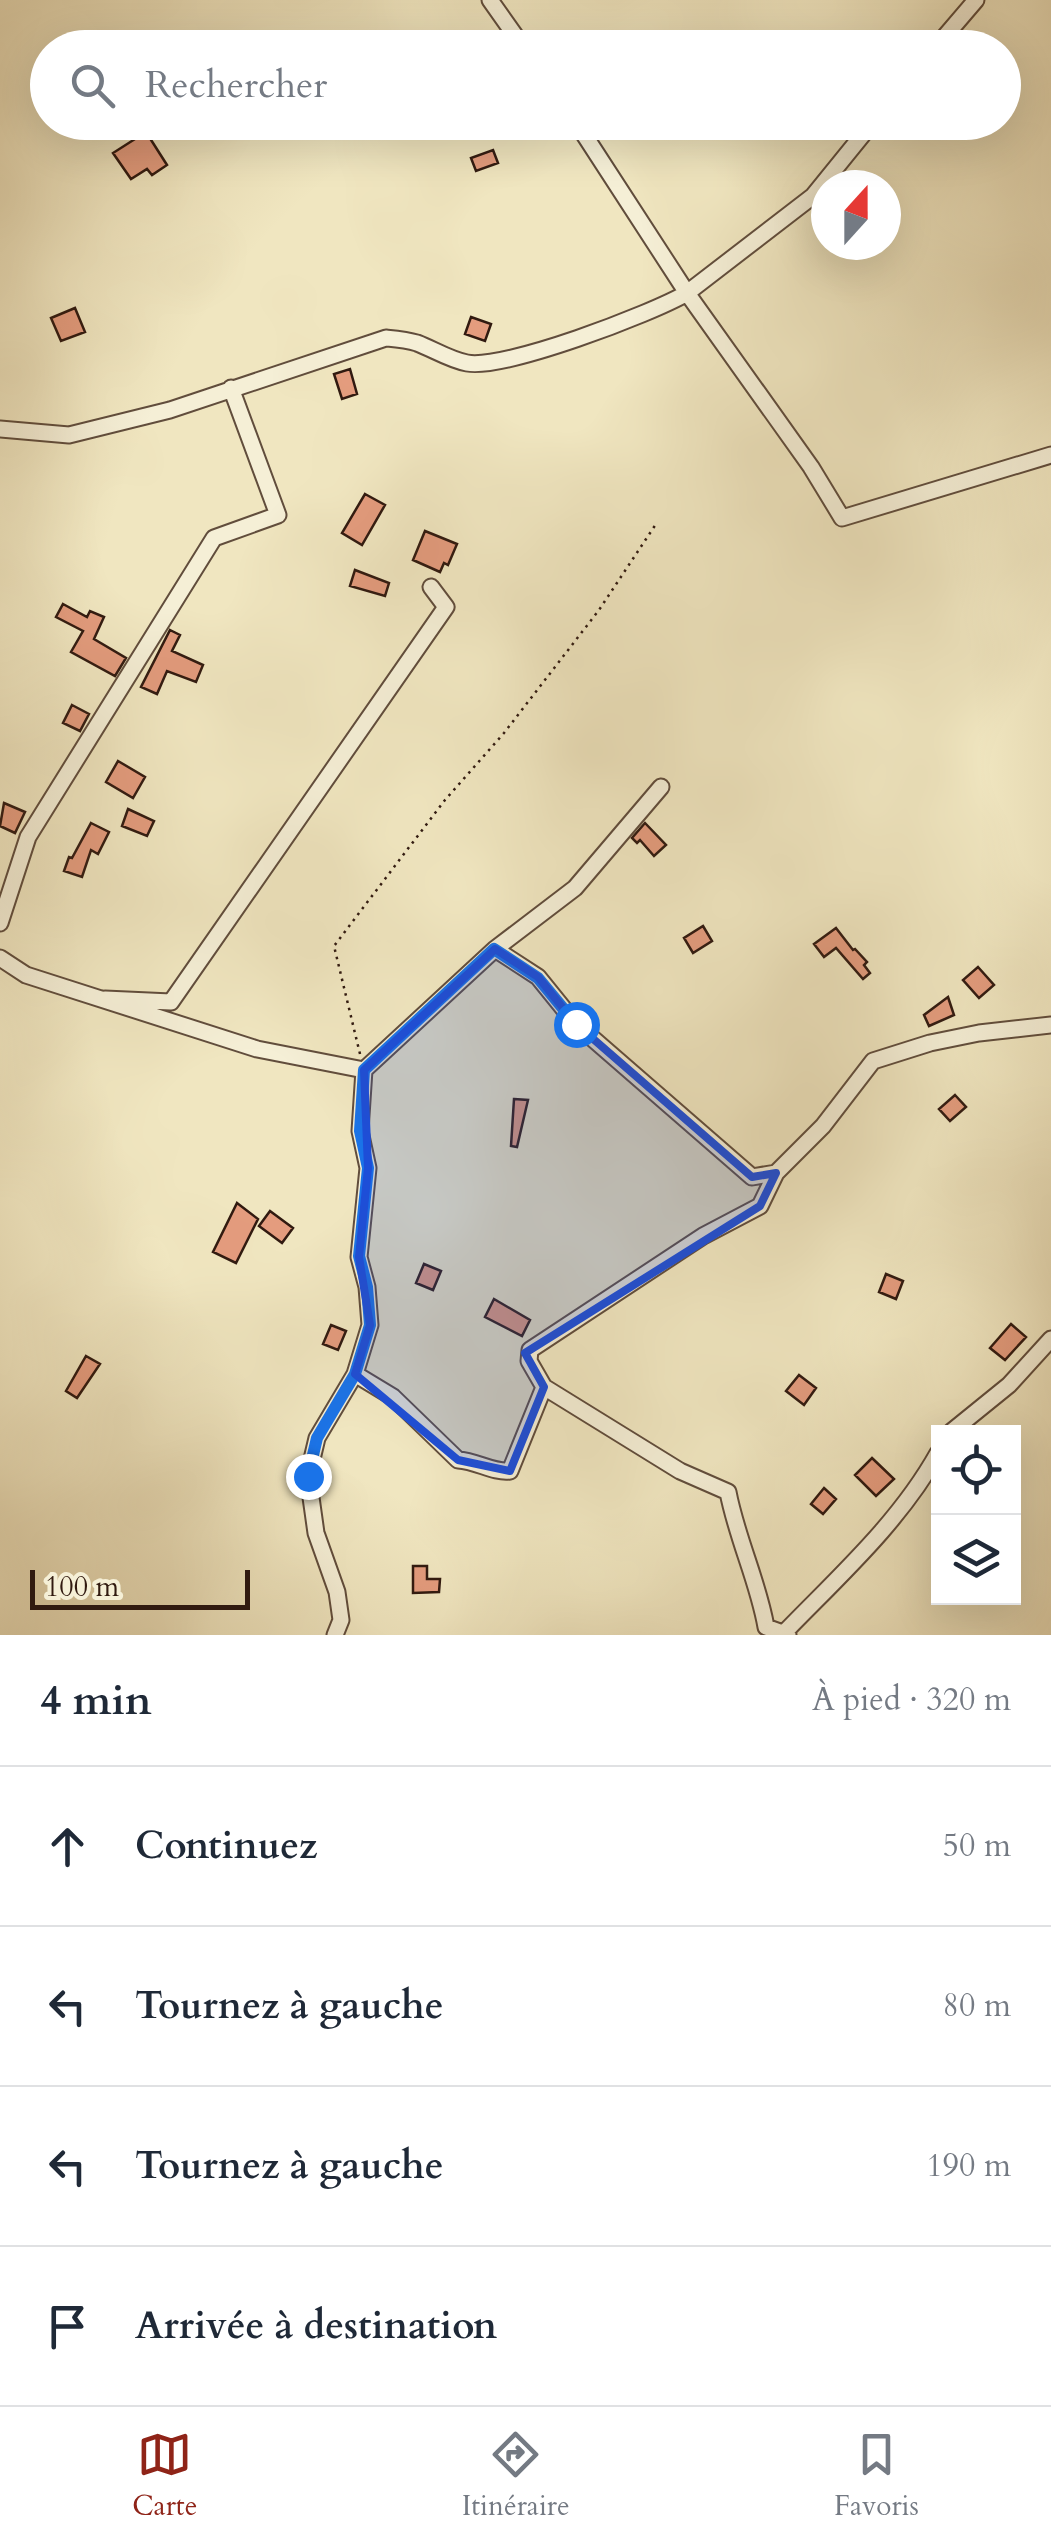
<!DOCTYPE html>
<html lang="fr">
<head>
<meta charset="utf-8">
<style>
  :root { --surface:#fff; --page:#f6f6f7; --text:#1f2937; --muted:#747a83; --line:#e0e1e3; --accent:#8f2418 }
  body { margin:0; font-family:Cardo,serif; background:var(--page); color:var(--text) }
  .controls { position:absolute; right:30px; bottom:30px; display:grid; overflow:hidden; border-radius:0px; box-shadow:0 10px 40px #0002 }
  .controls button { width:90px; height:90px; display:grid; place-items:center; padding:0; border:0; border-bottom:2px solid var(--line); background:var(--surface); color:var(--text); font:50px sans-serif }
  .compass { position:absolute; left:811px; top:170px; width:90px; height:90px; border-radius:50%; background:var(--surface); box-shadow:0 10px 40px #0002; rotate:21deg }
  .scale { position:absolute; left:30px; bottom:25px; width:220px; box-sizing:border-box; padding-left:10px; border:5px solid #311a10; border-top:0; font-size:28px; line-height:35px; white-space:nowrap; color:#311a10; -webkit-text-stroke:8px #f5efd6; paint-order:stroke }
  .stop { position:absolute; width:30px; height:30px; margin:-22px; border:8px solid #1a73e8; border-radius:50%; background:#fff }
  .stop.end { background:#1a73e8; border-color:#fff; box-shadow:0 2px 10px #0008 }
  .list { margin:0; padding:0; list-style:none }
  h2 { display:flex; justify-content:space-between; align-items:center; height:130px; margin:0; padding:0 40px; font-size:42px }
  h2 small { font-size:32px; font-weight:400; color:var(--muted) }
  .list li { display:grid; grid-template-columns:65px 1fr auto; gap:30px; align-items:center; box-sizing:border-box; height:160px; padding:0 40px; border-top:2px solid var(--line) }
  .list b { display:block; font-size:38px; white-space:nowrap }
  .list em { font-size:32px; font-style:normal; color:var(--muted) }
  .icon { flex:none; width:55px; height:55px; fill:none; stroke:currentColor; stroke-width:2; stroke-linecap:round; stroke-linejoin:round }
  .map { position:relative; flex:none; width:1051px; height:1635px; overflow:hidden }
  .search { position:absolute; background:var(--surface); box-shadow:0 10px 40px #0002; left:30px; right:30px; top:30px; height:110px; display:flex; align-items:center; gap:25px; box-sizing:border-box; padding:0 35px; border-radius:55px; color:var(--muted); font-size:38px }
  .sheet { height:770px; background:var(--surface) }
  nav { display:flex; justify-content:space-around; align-items:center; box-sizing:border-box; height:140px; border-top:2px solid var(--line); background:var(--surface); font-size:28px; color:var(--muted) }
  nav a { display:grid; justify-items:center; gap:5px }
  nav .on { color:var(--accent) }
  .map>svg:first-child { display:block }
  .building { fill:#e49c7e; stroke:#311a10; stroke-width:2.5 }
  .lines { fill:none; stroke-linecap:round; stroke-linejoin:round }
  .minor-casing { stroke:#614d3c; stroke-width:19 }
  .path { stroke:#311a10; stroke-width:2.5; stroke-dasharray:2.5 5; stroke-linecap:butt }
  .minor { stroke:#f5efd6; stroke-width:15 }
  .route { stroke:#1a73e8; stroke-width:12 }
  .marked { fill:#1d4ed8; fill-opacity:0.2; stroke:#1d4ed8; stroke-width:8; stroke-linejoin:round }
</style>
</head>
<body>
<div class="map">
<svg width="1051" height="1635" viewBox="0 0 1051 1635">
  <rect width="100%" height="100%" fill="#f0e6c0"/>
  <filter id="stains"><feTurbulence type="fractalNoise" baseFrequency=".002" numOctaves="4"/><feColorMatrix values="0 0 0 0 .2 0 0 0 0 .09 0 0 0 0 .02 0 0 0 .5 -.17"/></filter>
  <radialGradient id="worn" r=".72"><stop offset=".6" stop-color="#630" stop-opacity="0"/><stop offset="1" stop-color="#630" stop-opacity=".3"/></radialGradient>
  <path class="building" d="M146,132L167,165L152,175L147,169L131,179L113,153Z
    M493,150L498,163L476,171L471,158Z
    M75,308L85,332L61,341L51,318Z
    M471,317L491,324L485,341L465,334Z
    M350,369L357,394L342,399L334,374Z
    M365,494L385,505L362,545L342,533Z
    M425,531L457,544L448,565L444,563L440,572L413,560Z
    M355,570L389,583L385,596L350,586Z
    M63,604L87,617L90,611L104,617L94,639L126,658L115,676L71,652L83,631L56,617Z
    M170,630L180,635L172,651L203,665L196,682L167,671L157,694L141,687Z
    M72,705L89,714L80,731L63,723Z
    M118,761L145,777L133,798L106,782Z
    M4,803L25,812L15,833L0,826Z
    M128,809L154,821L147,836L122,826Z
    M91,823L109,832L98,854L91,850L82,877L64,871L69,857L72,858Z
    M645,823L666,845L654,856L640,840L637,843L632,838Z
    M703,926L712,941L693,953L684,938Z
    M836,928L853,950L855,949L867,962L864,965L870,973L863,979L836,948L824,957L814,944Z
    M978,967L994,985L979,998L963,980Z
    M948,997L954,1015L929,1026L924,1015Z
    M955,1095L966,1107L950,1121L939,1109Z
    M514,1099L528,1100L517,1147L511,1146Z
    M237,1203L258,1219L236,1263L213,1252Z
    M270,1211L293,1228L282,1243L259,1226Z
    M424,1264L441,1271L433,1290L416,1283Z
    M886,1274L903,1281L896,1299L879,1292Z
    M494,1299L530,1320L522,1336L485,1317Z
    M1011,1324L1026,1337L1005,1360L990,1348Z
    M331,1325L346,1331L338,1350L323,1344Z
    M86,1356L100,1364L77,1398L66,1391Z
    M799,1375L816,1388L804,1405L786,1391Z
    M872,1458L894,1479L876,1496L855,1475Z
    M824,1488L836,1499L823,1514L811,1504Z
    M413,1566H427V1579H440L439,1592L413,1593Z"/>
  <g class="lines">
    <defs>
      <path id="minor" d="M490,0L524,48
        M935,48L976,0
        M576,122L687,293L813,196L873,122
        M0,429L69,435L170,410L386,338C396,339 407,340 417,343C433,349 450,360 467,363C504,370 651,314 687,293L811,467L842,518L1051,455
        M0,923L28,837L214,538L278,515L231,388
        M495,949L538,977L576,1024L752,1177L776,1173L823,1126L873,1061L930,1043L979,1033L1051,1025
        M0,958L26,975L257,1049L364,1070
        M105,999L171,1002L446,607L431,587
        M776,1173L760,1206L703,1236L530,1350L529,1361L544,1387L680,1471L728,1492C737,1539 758,1581 766,1627L788,1635
        M355,1374L393,1397L458,1460C477,1461 493,1473 510,1471L544,1387
        M951,1432L1009,1385L1051,1339
        M335,1635L341,1620L337,1592L316,1533L308,1476L317,1438L355,1374L370,1325L367,1287L359,1257L368,1168L360,1131L364,1070L495,949L575,888L661,787
        M782,1635C837,1578 899,1523 938,1453"/>
    </defs>
    <use href="#minor" class="minor-casing"/>
    <path class="path" d="M360,1054L334,946L445,800L504,733L599,610L656,524"/>
    <use href="#minor" class="minor"/>
  </g>
  <g class="lines">
    <path class="route" d="M308,1476L317,1438L355,1374L370,1325L367,1287L359,1256L368,1168L360,1131L364,1070L494,949L538,978L576,1024"/>
  </g>
  <path class="marked" d="M495,949L538,977L576,1024L752,1177L776,1173L760,1206L525,1353L544,1387L510,1471L458,1460L355,1374L370,1325L359,1257L368,1168L364,1070Z"/>
  <rect width="100%" height="100%" filter="url(#stains)"/>
  <rect width="100%" height="100%" fill="url(#worn)"/>
</svg>
<div class="controls">
<button><svg class="icon" aria-label="locate" viewBox="0 0 24 24"><circle cx="12" cy="12" r="6"/><path d="M12 2v4M12 18v4M2 12h4M18 12h4"/></svg></button>
<button><svg class="icon" aria-label="layers" viewBox="0 0 24 24"><path d="M12 4l9 5-9 5-9-5zM3 14l9 5 9-5"/></svg></button>
</div>
<svg class="compass" viewBox="-18 -18 36 36"><path d="M0-13l5 13h-10z" fill="#e53935"/><path d="M0 13l5-13h-10z" fill="#747a83"/></svg>
<div class="scale">100 m</div>
<div class="stop" style="left:576px;top:1024px"></div>
<div class="stop end" style="left:308px;top:1476px"></div>
<div class="search"><svg class="icon" aria-label="search" viewBox="0 0 24 24"><circle cx="10" cy="10" r="6"/><path d="M15 15l6 6"/></svg>Rechercher</div>
</div>
<section class="sheet">
<h2>4 min<small>À pied · 320 m</small></h2>
<ul class="list">
<li><svg class="icon" aria-label="ahead" viewBox="0 0 24 24"><path d="M12 20V5M6 11l6-6 6 6"/></svg><div><b>Continuez</b></div><em>50 m</em></li>
<li><svg class="icon" aria-label="left" viewBox="0 0 24 24"><path d="M17 20v-9H6M10 6l-5 5 5 5"/></svg><div><b>Tournez à gauche</b></div><em>80 m</em></li>
<li><svg class="icon" aria-label="left" viewBox="0 0 24 24"><path d="M17 20v-9H6M10 6l-5 5 5 5"/></svg><div><b>Tournez à gauche</b></div><em>190 m</em></li>
<li><svg class="icon" aria-label="arrive" viewBox="0 0 24 24"><path d="M6 21V4h12l-3 4 3 4H6"/></svg><div><b>Arrivée à destination</b></div></li>
</ul>
</section>
<nav>
<a class="on"><svg class="icon" aria-label="map" viewBox="0 0 24 24"><path d="M3 6l6-2 6 2 6-2v14l-6 2-6-2-6 2zM9 4v14M15 6v14"/></svg>Carte</a>
<a><svg class="icon" aria-label="directions" viewBox="0 0 24 24"><path d="M12 3l9 9-9 9-9-9zM9 14v-3h6M13 9l2 2-2 2"/></svg>Itinéraire</a>
<a><svg class="icon" aria-label="saved" viewBox="0 0 24 24"><path d="M7 4h10v16l-5-4-5 4z"/></svg>Favoris</a>
</nav>
</body>
</html>
